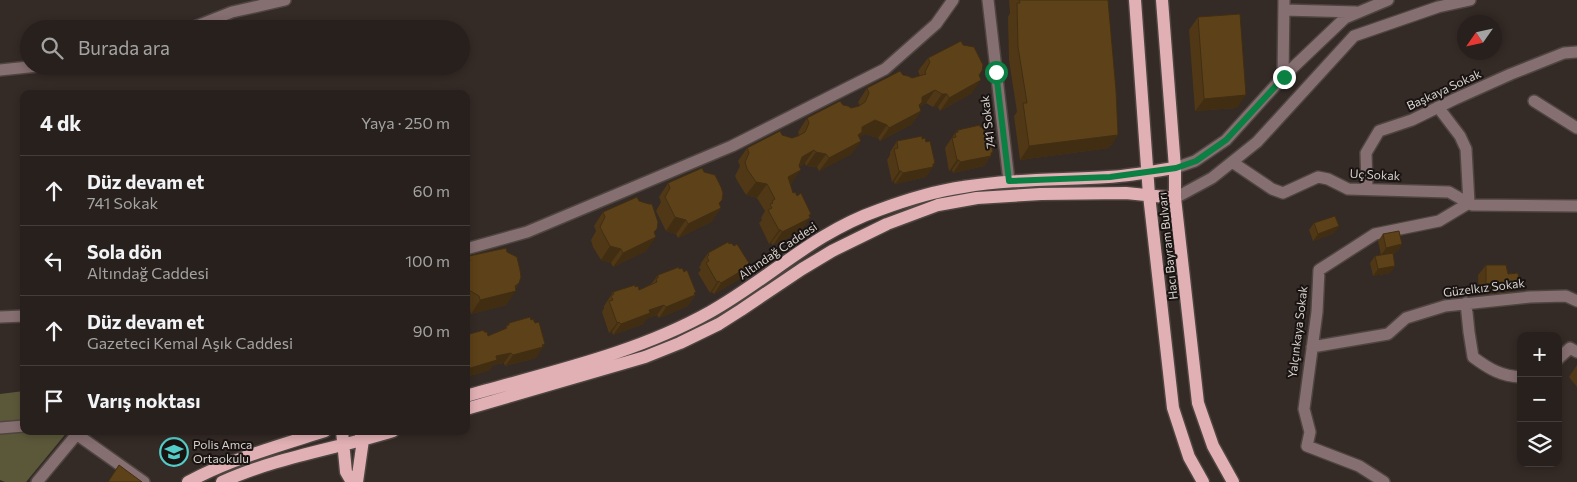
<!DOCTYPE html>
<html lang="tr">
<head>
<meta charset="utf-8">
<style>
  :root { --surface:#27201c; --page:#332d29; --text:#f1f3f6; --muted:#a4a3a3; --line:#433e3b }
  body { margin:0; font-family:Commissioner,sans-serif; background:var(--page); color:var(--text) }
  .controls { position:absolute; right:15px; bottom:15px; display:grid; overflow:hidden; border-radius:10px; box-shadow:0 2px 8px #0003 }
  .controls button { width:45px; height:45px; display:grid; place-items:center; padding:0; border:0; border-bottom:1px solid var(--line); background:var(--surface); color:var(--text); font:25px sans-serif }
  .compass { position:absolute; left:1457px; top:15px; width:45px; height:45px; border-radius:50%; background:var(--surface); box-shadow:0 2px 8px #0003; rotate:236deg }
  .stop { position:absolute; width:15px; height:15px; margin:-11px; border:4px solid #0b8043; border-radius:50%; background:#fff }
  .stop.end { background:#0b8043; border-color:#fff; box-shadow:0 1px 5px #0008 }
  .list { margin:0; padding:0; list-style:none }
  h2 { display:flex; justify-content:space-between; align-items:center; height:65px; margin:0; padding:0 20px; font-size:21px }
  h2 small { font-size:16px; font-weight:400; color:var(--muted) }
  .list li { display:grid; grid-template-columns:32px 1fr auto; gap:15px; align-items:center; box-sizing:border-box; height:70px; padding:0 20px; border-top:1px solid var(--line) }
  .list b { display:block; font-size:19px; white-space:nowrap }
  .list p { margin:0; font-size:16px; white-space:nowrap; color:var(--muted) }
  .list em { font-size:16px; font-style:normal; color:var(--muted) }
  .icon { flex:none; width:28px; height:28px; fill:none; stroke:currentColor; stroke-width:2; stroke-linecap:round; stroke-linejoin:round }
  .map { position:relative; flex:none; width:1577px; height:482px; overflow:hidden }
  .search { position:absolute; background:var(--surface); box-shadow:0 2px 8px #0003; left:20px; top:20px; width:450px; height:55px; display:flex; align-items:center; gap:12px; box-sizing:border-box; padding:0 18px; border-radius:28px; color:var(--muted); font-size:19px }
  .panel { position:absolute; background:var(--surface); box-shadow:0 2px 8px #0003; left:20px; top:90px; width:450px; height:345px; border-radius:10px }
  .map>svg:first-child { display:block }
  .green { fill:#5b583a }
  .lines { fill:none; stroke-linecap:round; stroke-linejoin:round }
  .minor-casing { stroke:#4e4541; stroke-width:14 }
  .major-casing { stroke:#4e4541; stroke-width:15 }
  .minor { stroke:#866f70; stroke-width:11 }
  .major { stroke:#e1b0b4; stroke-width:12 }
  .wall { fill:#503816 }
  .shaded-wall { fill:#412e12 }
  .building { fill:#5d4119; stroke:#412e12 }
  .route { stroke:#0b8043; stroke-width:6 }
  .labels { text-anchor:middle; stroke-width:4; stroke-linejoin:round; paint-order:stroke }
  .street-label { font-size:12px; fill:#d8d1ce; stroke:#191412 }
  .poi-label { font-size:12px; fill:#d8d1ce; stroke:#191412; text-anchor:start }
</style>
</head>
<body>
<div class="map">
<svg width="1577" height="482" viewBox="0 0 1577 482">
  <rect width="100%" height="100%" fill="#342a26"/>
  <path class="green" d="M24,391V431H68L26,482H5L0,480V394Z"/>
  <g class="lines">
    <defs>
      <path id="minor" d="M988,0L1009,181
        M1284,10L1356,12
        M189,29L232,12L285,0
        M0,70L38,66
        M1283,77L1284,0
        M1534,101L1577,128
        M1438,107L1460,136L1466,149L1469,203
        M1232,162L1272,189L1283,193L1318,177L1328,179L1348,189L1449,192L1472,205L1577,206
        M1175,168L1195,161L1226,140L1283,77L1345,18L1388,0
        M1367,188L1366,153L1379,131L1412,120L1455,99L1511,74L1564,53L1577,52
        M1175,198L1212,178L1257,142L1354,36L1438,7L1470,0
        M466,249L527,232L732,146L885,69L936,24L953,0
        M1466,303L1469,332L1473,357C1489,369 1501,376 1521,377
        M0,317L24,316
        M1312,347L1388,334L1406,318L1445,306L1530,297L1566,296L1577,301
        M1558,359L1570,348L1577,352
        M0,428L24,426
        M72,431L144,482
        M37,482L77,434
        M1384,482L1359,466L1307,446L1310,432L1304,409L1317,312L1319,270L1375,234L1439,221L1469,203"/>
      <path id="major" d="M1135,0L1149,195L1173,408L1189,457L1203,482
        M1162,0L1175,168V198L1198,403L1213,446L1233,482
        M466,396C549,372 635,354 710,312C769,279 813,233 879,210C906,200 935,191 963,187C1011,179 1059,180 1108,177C1130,176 1153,171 1175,168
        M466,409L645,357L680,343L719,324L741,310L802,269L832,251L887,224L938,205L977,198L1041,194L1126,193L1175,198
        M342,431L346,472L352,482
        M188,482C231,459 278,446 325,431
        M222,482C277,457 336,449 393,431
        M357,482L363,440L360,431"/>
    </defs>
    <use href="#minor" class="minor-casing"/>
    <use href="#major" class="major-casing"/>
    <use href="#minor" class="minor"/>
    <use href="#major" class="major"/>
  </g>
  <path class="wall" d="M1009,0H1108L1118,135L1109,148L1020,160L1014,116L1017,112L1009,60L1008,17L1010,13Z
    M1198,17L1237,108L1195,111L1189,30Z
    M928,58L979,76L972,93L940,111L938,107H933L926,103L919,107L921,111L912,124L880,141L878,138L865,134L859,137L861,141L851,154L819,171L817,167L806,166L805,163L799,167L791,184H790L793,193L810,216L801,231L773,245L771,243L769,244L759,223L762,220L761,218L765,211L757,198L746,195L738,182L735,176L740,166L738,161L747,148L782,135L792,138L799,135L798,132L807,118L843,105L851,108L860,106L858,102L867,88L903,75L912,78L920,76L918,71Z
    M980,127L984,131L993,152L984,166L953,173L952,170L949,171L945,148L955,133L958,130Z
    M922,139L926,142L935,163L926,177L895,184L894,182H892L887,160L890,155V152L897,141Z
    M704,172L722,200L719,204L721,208L711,222L678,238L676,234L666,231L656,211L661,202L659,197L668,183Z
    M603,212L654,233L646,251L613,267L611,263L601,260L593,247L591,240L596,231L594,226Z
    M1314,223L1339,226L1334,233L1313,241L1309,230Z
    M1383,234L1402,244L1397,252L1383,255L1395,266L1390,273L1373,276L1370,263L1375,256L1381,255L1378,241Z
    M729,244L734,246L749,263L741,278L714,294L712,292L710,293L698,273L701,270L699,267L701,265V263L708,253Z
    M469,256L519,283L506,305L471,314L470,309L466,308V261Z
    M1486,265L1508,274L1519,281L1512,291L1479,295L1478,275Z
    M679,269L696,292L694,294L695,295L688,306L659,318L657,315L646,319L643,324L613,335L612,332L609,333L602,312L604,308V306L613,292L635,287L639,290L651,284L658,275Z
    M531,320L543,346L536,358L505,366L504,363L493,365L490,370L466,377V335L484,332L488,336L504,330L509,323Z
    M1577,365V387L1569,377Z"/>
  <path class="shaded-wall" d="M982,71L973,85L981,80L972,93L940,111L949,98L979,75Z
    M935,90L926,103L917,108L921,111L912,124L880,141L889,128L922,97Z
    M942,94H947L938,107H933Z
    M1246,95L1237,108L1195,111L1204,99Z
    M875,120L887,125L878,138L865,134L857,138L861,141L851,154L819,171L829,158L862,127Z
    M1118,135L1109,148L1020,160L1029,146Z
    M814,150L805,163L793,170L802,157Z
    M816,152L826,154L817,167L806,166Z
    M993,152L984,166L953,173L960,162Z
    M957,160H959L952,170L949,171Z
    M935,163L926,177L895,184L903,173Z
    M801,170L791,184L778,191L788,177Z
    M899,171H901L894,182H892Z
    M756,182L767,184L757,198L746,195Z
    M722,200L714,212L721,208L711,222L678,238L688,224L719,203Z
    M811,214L808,219L810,218L801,231L773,245L782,232Z
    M675,217L686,220L676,234L666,231Z
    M1339,226L1334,233L1313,241L1318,234Z
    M657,229L649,241L656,237L646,251L613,267L623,253L654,232Z
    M779,230H781L771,243L769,244Z
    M1402,244L1397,252L1381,255L1386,248Z
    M610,246L621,249L611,263L601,260Z
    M749,263L745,269L748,267L741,278L714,294L721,283Z
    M1395,266L1390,273L1373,276L1378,269Z
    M719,281L712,292L710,293L717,282Z
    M1519,281L1512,291L1479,295L1486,284Z
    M519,283L512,292L516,291L506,305L471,314L480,300L515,286Z
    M696,292L693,296L695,295L688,306L659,318L666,307Z
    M664,305L657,315L646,319L643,324L613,335L621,324L649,310Z
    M619,322L612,332L609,333L617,323Z
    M545,344L536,358L505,366L513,355Z
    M511,353L504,363L493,365L490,370L466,377V370L467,369L496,356Z"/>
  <path class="building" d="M1019,0H1108L1116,90L1118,135L1029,146L1023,103H1027L1018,47L1017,3H1020Z
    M1240,14L1246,95L1204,99L1198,17Z
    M961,41L963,45L974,47L983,65L982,71L979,75L981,80L949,98L947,94H942L935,90L922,97V102L919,105L921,111L889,128L887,125L875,120L862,127V132L858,135L861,141L829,158L826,154L816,152L814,150L802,157L799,166L801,170L788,177L793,193L795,192L797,196L801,193L811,214L809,215L810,218L782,232L781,230H779L768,210L772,208L770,204L773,203L772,201L775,199L767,184L756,182L747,169L745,162L749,153L747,148L780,131L782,135L792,138L798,136L805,132L809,123L807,118L840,101L843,105L848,106L851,108L859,106L865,102L869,93L867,88L900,71L903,75L908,76L912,78L926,74L925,72L930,62L928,58Z
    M980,125V127H983L984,131L988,130L993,152L991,153V156L960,162L959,160H957L952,138L956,137L955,133L958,132V130Z
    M922,136V139L925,138L926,142L930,141L935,163L933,164V167L903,173L901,171H899L894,149L898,148L897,141Z
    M702,168L704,172L715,175L721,187L723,193L722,200L719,203L721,208L688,224L686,220L675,217L665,197L670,188L668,183Z
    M637,197L639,201L649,204H652L658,222L657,229L654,232L656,237L623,253L621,249L610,246L603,233L600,227L605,217L603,212Z
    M1335,216L1339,226L1318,234L1314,223Z
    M1399,231L1402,244L1386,248L1383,234Z
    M728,242L729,244L731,243L734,246L737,244L749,263L747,265L748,267L721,283L719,281L717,282L706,263L709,261L707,257L709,255L708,253Z
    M506,248L507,252L517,257L520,270L521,277L519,283L515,286L516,291L480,300L479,296L469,290L466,280V264L470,261L469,256Z
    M1393,253L1395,266L1378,269L1375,256Z
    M1486,265H1506L1508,274L1518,273L1519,281L1486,284Z
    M679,267V269L682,268L684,272L687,270L696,292L694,293L695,295L666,307L664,305L649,310L650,313L621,324L619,322L617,323L609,301L613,300L611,296L614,294L613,292L635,285V287L638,286L639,290L657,282L656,279L658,278V275Z
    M530,317L531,320L533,319L535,323L539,322L545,344L542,345L543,347L513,355L511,353L496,356L497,360L467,369L466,367V335L484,330V332H487L488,336L507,328L506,326L509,325V323Z
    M119,465L142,482H108Z"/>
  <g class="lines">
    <path class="route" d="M996,72L1009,181L1110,177L1176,168L1196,161L1226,140L1284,77"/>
  </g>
  <defs>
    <symbol id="school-ring" viewBox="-11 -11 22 22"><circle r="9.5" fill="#191412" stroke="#53cdc9" stroke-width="1.5"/><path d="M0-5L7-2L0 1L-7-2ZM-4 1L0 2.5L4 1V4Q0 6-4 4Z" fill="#53cdc9"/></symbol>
  </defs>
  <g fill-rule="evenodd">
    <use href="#school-ring" x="158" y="436" width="32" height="32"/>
  </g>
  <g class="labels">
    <g class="street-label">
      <text transform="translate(1444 90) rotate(-25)" y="4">Başkaya Sokak</text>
      <text transform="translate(988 122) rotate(-97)" y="4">741 Sokak</text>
      <text transform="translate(1375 175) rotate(3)" y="4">Uç Sokak</text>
      <text transform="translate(1168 246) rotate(-96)" y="4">Hacı Bayram Bulvarı</text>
      <text transform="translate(778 251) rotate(-34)" y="4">Altındağ Caddesi</text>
      <text transform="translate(1484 288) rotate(-7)" y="4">Güzelkız Sokak</text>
      <text transform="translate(1298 332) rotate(-83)" y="4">Yalçınkaya Sokak</text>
    </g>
    <g class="poi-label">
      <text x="193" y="449">Polis Amca<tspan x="193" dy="14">Ortaokulu</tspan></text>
    </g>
  </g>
</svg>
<div class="controls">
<button>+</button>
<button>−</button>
<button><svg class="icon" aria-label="layers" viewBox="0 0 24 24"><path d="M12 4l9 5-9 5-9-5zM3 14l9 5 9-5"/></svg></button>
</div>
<svg class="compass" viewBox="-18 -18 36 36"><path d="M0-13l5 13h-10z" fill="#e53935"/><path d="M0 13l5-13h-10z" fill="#a4a3a3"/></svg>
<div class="stop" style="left:996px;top:72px"></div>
<div class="stop end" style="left:1284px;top:77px"></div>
<div class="search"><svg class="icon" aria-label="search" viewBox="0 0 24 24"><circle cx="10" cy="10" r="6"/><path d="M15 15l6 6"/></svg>Burada ara</div>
<section class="panel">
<h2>4 dk<small>Yaya · 250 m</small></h2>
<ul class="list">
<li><svg class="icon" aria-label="ahead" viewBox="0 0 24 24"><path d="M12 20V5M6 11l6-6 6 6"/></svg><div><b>Düz devam et</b><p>741 Sokak</p></div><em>60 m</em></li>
<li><svg class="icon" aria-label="left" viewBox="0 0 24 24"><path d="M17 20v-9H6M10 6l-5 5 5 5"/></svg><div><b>Sola dön</b><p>Altındağ Caddesi</p></div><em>100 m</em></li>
<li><svg class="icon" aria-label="ahead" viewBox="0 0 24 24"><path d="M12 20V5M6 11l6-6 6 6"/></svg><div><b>Düz devam et</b><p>Gazeteci Kemal Aşık Caddesi</p></div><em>90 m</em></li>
<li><svg class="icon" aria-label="arrive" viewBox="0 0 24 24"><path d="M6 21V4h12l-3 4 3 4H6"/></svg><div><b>Varış noktası</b></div></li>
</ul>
</section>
</div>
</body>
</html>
